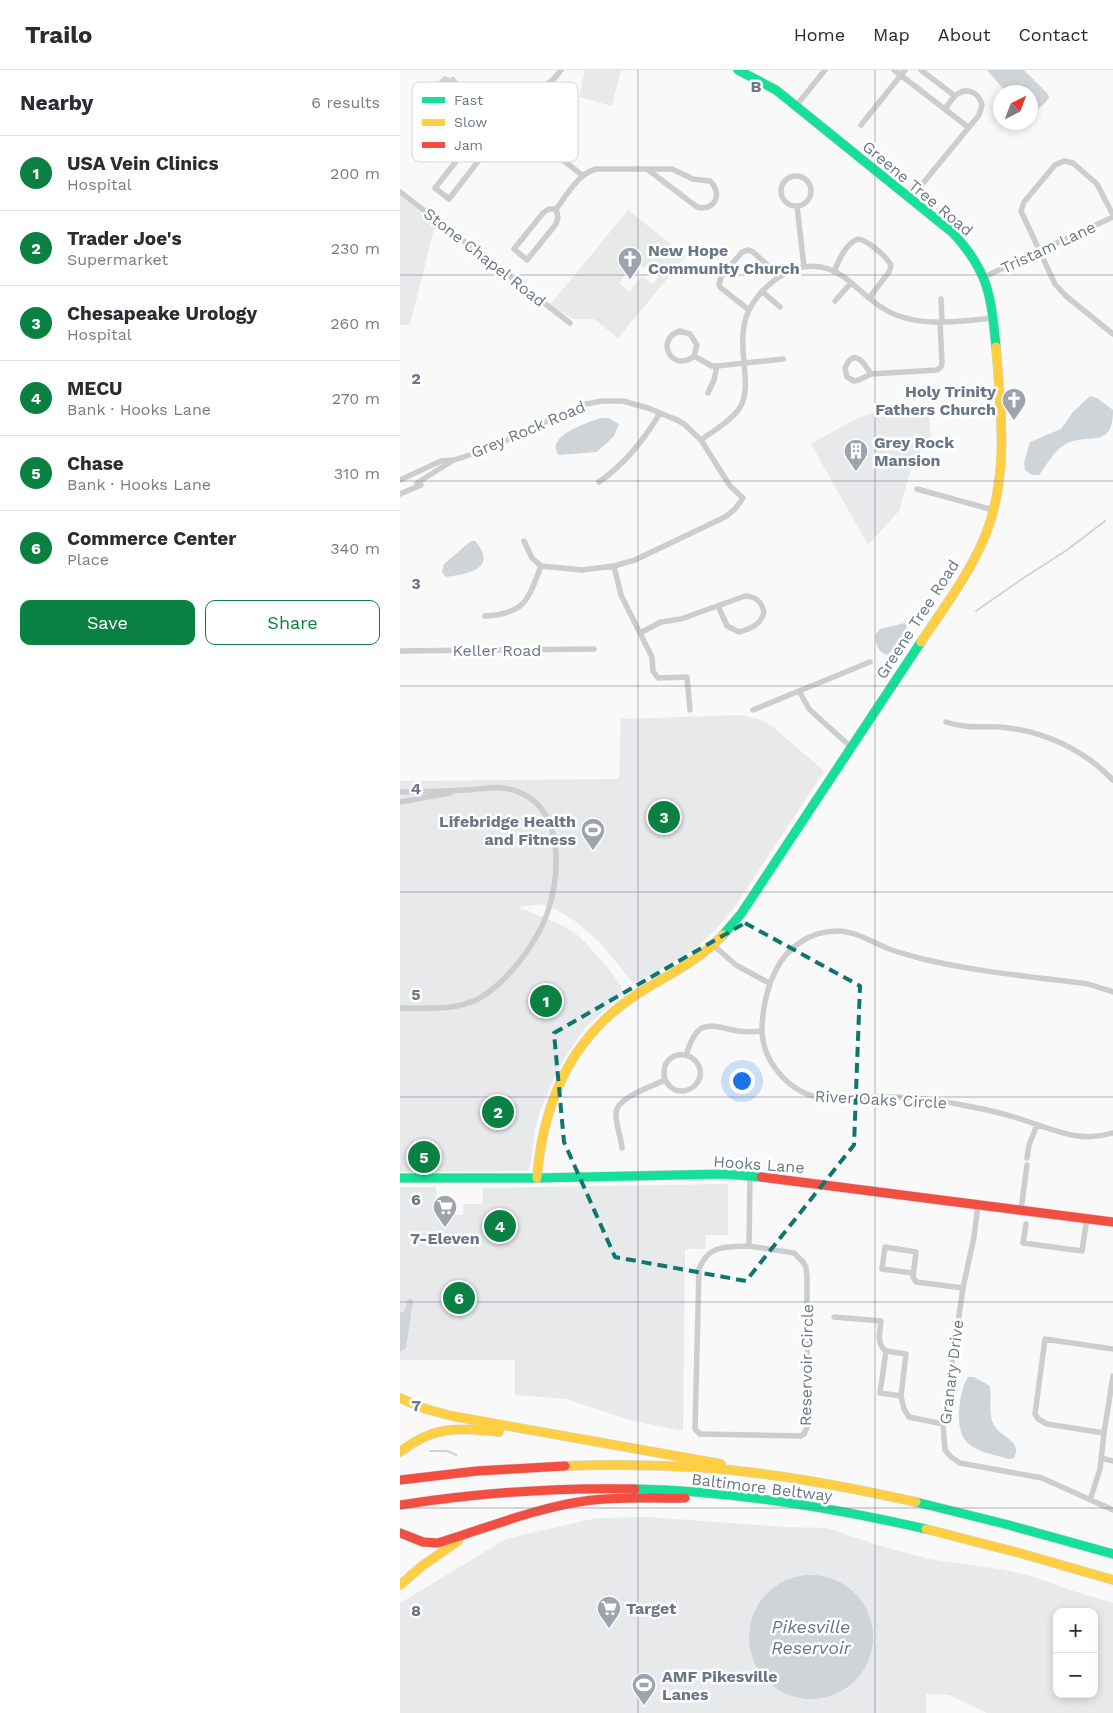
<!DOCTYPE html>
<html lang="en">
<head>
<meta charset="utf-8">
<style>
  :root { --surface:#fff; --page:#f7f7f7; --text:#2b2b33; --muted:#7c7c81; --line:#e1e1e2; --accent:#0b8043 }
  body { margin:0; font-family:"Work Sans",sans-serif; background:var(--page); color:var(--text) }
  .controls { position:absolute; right:15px; bottom:15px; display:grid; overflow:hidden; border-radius:10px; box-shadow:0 2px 8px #0003 }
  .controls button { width:45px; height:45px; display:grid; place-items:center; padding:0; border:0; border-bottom:1px solid var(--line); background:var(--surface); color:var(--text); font:25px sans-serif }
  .compass { position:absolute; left:593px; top:15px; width:45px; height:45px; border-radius:50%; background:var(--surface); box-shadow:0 2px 8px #0003; rotate:42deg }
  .you { position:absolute; left:341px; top:1010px; width:18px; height:18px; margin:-12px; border:4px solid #fff; border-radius:50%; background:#1a73e8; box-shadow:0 0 0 8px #1a73e833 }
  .badge { display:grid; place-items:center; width:32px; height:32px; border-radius:50%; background:var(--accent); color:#fff; font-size:16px; font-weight:700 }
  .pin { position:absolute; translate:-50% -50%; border:2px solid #fff; box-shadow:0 1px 5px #0006 }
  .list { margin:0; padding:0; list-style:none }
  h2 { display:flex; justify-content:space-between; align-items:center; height:65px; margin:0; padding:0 20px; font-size:21px }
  h2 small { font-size:16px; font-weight:400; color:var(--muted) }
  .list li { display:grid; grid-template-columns:32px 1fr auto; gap:15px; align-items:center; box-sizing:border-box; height:75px; padding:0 20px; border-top:1px solid var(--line) }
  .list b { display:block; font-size:19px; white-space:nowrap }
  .list p { margin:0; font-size:16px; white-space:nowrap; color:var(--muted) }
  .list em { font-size:16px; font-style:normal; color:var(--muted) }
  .actions { display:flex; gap:10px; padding:15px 20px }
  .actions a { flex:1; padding:11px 0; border:1px solid var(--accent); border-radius:10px; text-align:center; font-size:18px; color:var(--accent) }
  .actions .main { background:var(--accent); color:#fff }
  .map { position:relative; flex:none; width:713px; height:1643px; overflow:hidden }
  header { display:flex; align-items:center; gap:30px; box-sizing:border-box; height:70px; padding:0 25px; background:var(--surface); border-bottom:1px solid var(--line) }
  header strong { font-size:24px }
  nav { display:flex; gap:28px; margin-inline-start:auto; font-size:18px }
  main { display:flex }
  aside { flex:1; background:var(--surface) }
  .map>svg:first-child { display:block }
  .built { fill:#e7e9ea }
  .green { fill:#e7eae6; fill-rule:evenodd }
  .water { fill:#ced4d7 }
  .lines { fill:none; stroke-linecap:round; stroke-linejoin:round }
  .stream { stroke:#ced4d7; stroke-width:2 }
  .fast-casing { stroke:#d6d6d7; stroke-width:10 }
  .slow-casing { stroke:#d6d6d7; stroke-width:10 }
  .jam-casing { stroke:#d6d6d7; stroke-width:10 }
  .street { stroke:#cccdce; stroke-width:5.5 }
  .fast { stroke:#16e098; stroke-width:9 }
  .slow { stroke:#ffcf43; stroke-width:9 }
  .jam { stroke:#f24e42; stroke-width:9 }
  .marked { fill:none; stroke:#0f766e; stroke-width:4; stroke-dasharray:10 6; stroke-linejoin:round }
  .grid { fill:none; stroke:#6b7786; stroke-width:1; stroke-opacity:0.55 }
  .labels { text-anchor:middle; stroke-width:5; stroke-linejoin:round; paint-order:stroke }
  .street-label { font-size:16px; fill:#6b7786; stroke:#fff }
  .poi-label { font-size:16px; font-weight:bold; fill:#6b7786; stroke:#fff; text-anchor:start }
  .water-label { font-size:18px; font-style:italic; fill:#677781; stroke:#fff }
  .key { fill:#fff; stroke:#d3d6db; stroke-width:1 }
  .key-label { font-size:14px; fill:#6b7786 }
  .grid-label { font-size:16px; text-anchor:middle; font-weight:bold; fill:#6b7786; stroke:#fff; stroke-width:5; stroke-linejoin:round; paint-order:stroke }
</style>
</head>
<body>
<header>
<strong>Trailo</strong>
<nav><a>Home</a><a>Map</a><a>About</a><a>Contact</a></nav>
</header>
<main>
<aside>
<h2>Nearby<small>6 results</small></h2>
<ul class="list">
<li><span class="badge">1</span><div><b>USA Vein Clinics</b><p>Hospital</p></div><em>200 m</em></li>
<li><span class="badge">2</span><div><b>Trader Joe's</b><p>Supermarket</p></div><em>230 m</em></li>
<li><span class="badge">3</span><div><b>Chesapeake Urology</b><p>Hospital</p></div><em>260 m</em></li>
<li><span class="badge">4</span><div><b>MECU</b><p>Bank · Hooks Lane</p></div><em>270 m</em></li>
<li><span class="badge">5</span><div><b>Chase</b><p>Bank · Hooks Lane</p></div><em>310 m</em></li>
<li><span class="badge">6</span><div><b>Commerce Center</b><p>Place</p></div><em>340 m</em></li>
</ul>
<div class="actions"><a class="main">Save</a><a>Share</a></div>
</aside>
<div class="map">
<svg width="713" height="1643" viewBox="0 0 713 1643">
  <rect width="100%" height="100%" fill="#f9f9f9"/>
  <path class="built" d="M0,126L40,159H34L10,255H0Z
    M528,336L531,368L513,392L499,441L468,475L411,374L452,351L471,343L491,339Z
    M341,645L364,651L374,658L424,701L334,838L316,859L293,880L265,897L233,913L202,875L178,853L157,840L141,834L118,837L156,853L172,861L180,867L204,893L222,917V924L185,958L160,995L140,1041L135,1059L130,1097L127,1101L0,1102V711L219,709L221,649Z
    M328,1114V1165H306L305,1179H285L283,1361L233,1351L166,1329L115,1325V1290H0V1117H36L37,1144L63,1145L64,1134H83V1118Z
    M248,1447L386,1457L427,1458L480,1476L529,1489L526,1643H0V1534L2,1532L106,1469L196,1448Z"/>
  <path class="green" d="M185,0H221L212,36L179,27Z
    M228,140L286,186L218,268L194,249H173L150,235ZM237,193L244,198L246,196L259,207L253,214L242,206L229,222L219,213L231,197L233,198Z
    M529,1489L606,1500L631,1506L673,1521L713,1533V1643H587L549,1625L526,1624ZM657,1542H694V1624H657Z"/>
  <path class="water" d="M587,0H624L647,23L649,27L646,32L631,45L630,22H606Z
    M44,6L51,8L53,6L64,18L61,20L62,24L55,30L52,29L45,36L34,24L40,17L39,11Z
    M690,326L697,328L713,340C713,382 686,361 664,375C653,382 647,395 639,405H632L625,400L624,392L630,372L661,359L673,342Z
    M201,348H209L219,354L214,366L197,382L159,385C143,367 188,352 201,348Z
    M71,471H75C99,499 68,504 46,507L42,502L44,494Z
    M505,553L507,557C501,567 496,579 487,585C478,582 475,573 475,565L480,559Z
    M9,1228L12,1229L13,1231L6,1278L0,1282V1242L3,1243C7,1239 6,1233 9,1228Z
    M568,1307H574L590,1316C592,1330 587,1346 596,1358C605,1369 622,1372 614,1388L609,1389C577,1380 557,1379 559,1341C560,1329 562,1317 568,1307Z
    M349 1567a62 62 0 1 1 124 0a62 62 0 1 1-124 0Z"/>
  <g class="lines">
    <path class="stream" d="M576,541L625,507L667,480L705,451
      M30,1381H47L56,1385"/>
    <defs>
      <path id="fast" d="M338,0L376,20L553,163C589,202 591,226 596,277
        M323,865L341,844L521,572
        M0,1108H137L325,1104L361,1107
        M235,1419C334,1421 430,1437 526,1459
        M516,1432L605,1454L713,1484"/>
      <path id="slow" d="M521,572C543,539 567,507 583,471C610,409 601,342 596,277
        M137,1108C143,1032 172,965 239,923C271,903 297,892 323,865
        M0,1328L26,1339L52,1346L321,1394
        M0,1382C34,1355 58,1358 99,1362
        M165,1396C212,1394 259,1395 306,1398C376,1403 447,1417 516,1432
        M526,1459L623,1484L713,1510
        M0,1515L22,1496L58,1471"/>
      <path id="jam" d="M361,1107L713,1152
        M0,1410L77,1401L165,1396
        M0,1435C78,1423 156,1417 235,1419
        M0,1463L23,1472L38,1473C87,1458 135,1438 185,1431C218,1426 252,1429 285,1428"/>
    </defs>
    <use href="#fast" class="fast-casing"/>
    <use href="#slow" class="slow-casing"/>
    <use href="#jam" class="jam-casing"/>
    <path class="street" d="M494,0L568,57
      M521,0L555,26
      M396,36L425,0
      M105,44L183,106
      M461,55L505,0
      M78,78L80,89L49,129L35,118L66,79L78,78C91,61 103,43 120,30C136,18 148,19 161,0
      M381 121a15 15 0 1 1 30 0a15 15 0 1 1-30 0Z
      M0,122L170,253
      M510,129L579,45L582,35C580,25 570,17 559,23C553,26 549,34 545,39
      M397,136L404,197
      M156,139L158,147L156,154L127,190L114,179L143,143L149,139H156C167,125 178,104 196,99H247L297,137C315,142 323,123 310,111L293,109L272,99H247
      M713,145L697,114L673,93L664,91L655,95L624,132L621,141L655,214L666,226L713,264
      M434,202C439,190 445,174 458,169C467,170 488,187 491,196L489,202L469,228
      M584,207L713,147
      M362,221L380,237
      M541,229L542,252
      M435,231L451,213
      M349,240L321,218L319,215L321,207L342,182L349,180L353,182L373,200L377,207
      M294,286L297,275L290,264L280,261C254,269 272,304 294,286L312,296H317L383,289
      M471,304C464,293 454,277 445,298L447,307L454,311L459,310L471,304L537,300L541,297L542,293L540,252
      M308,323L314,310L317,296
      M301,370C312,362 332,350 339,339C357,312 329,269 353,233C374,203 410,183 444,207C461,220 476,237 496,245C528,257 560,251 593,248
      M0,410L41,391L54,390L85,380L182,335L201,331H223L248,338L277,350L284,354L301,370L330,416L343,428L335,439L325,447L235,490L214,496L182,500L141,496L132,488L124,471
      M199,412C225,394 244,370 260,343
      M17,413L52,391
      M517,419L593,440
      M0,424L21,415
      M214,496L221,525L252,587L253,601L258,608L287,607L290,640
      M85,546C125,544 128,530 141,496
      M240,563L261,552L281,549L345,526C355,526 362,532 364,542C361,555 350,559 339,562L327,556L318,536
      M0,581L194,579
      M399,621L409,639L452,678
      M353,640L470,592
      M546,652C568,659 578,656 599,657C642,660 683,679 713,710
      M0,722C21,722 43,721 65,720C84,719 102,714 121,723C164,742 160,803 148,841C138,872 107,913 78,929C54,941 26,938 0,938
      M0,732L50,723
      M313,875L336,895L369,913
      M713,922L688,914C634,907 577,902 523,889C512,886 500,883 489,879C472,872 455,861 437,861C411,861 387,877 376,900C367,917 362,941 362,961C363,991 388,1021 417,1027C434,1031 451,1027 468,1027C502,1026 534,1029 567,1036C584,1039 601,1043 617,1048C651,1058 677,1074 713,1063
      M286,985C298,989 305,1002 297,1013C294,1017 289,1020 284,1021C258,1023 256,981 286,985C298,948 307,955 338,961C346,962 354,962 362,961
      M222,1078C221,1066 215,1053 216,1042C218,1027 253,1016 265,1010
      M627,1088L629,1075L637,1055
      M578,1134L574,1167L563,1218L543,1354L545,1380L551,1387L560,1393L642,1408L713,1440
      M621,1140L627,1095
      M626,1154L623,1173L682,1181L687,1148
      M349,1176L394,1183L403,1192L406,1197L407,1207V1357L404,1364L401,1366L300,1364L295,1359L299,1199C309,1174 326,1177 349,1176Z
      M349,1176L350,1106
      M513,1203L482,1199L485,1177L516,1182L513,1207L516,1212L563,1218
      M434,1247L481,1251C480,1262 476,1274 486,1281
      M501,1326L506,1284L486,1281L480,1323L501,1326L504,1339L509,1347L543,1354
      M704,1363L647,1354L638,1349L635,1344L645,1269L713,1279
      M701,1388L713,1391
      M690,1430L700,1399L704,1363L713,1306"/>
    <use href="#fast" class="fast"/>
    <use href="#slow" class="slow"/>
    <use href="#jam" class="jam"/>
  </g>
  <path class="marked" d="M345,853L460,916L454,1075L346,1211L215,1187L164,1072L154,963Z"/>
  <path class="grid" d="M238,0V1643M475,0V1643M0,205H713M0,411H713M0,616H713M0,822H713M0,1027H713M0,1232H713M0,1438H713"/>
  <defs>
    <symbol id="church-pin" viewBox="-11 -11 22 30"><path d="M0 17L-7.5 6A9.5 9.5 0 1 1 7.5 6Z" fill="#9da4ae" stroke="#fff"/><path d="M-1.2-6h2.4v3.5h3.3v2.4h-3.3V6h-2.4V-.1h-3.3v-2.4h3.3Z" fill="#fff"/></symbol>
    <symbol id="building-pin" viewBox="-11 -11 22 30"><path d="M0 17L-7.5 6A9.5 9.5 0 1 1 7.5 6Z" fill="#9da4ae" stroke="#fff"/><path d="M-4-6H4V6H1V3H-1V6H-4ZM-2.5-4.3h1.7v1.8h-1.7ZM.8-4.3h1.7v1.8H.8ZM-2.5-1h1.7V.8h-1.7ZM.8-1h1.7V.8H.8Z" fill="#fff"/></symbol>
    <symbol id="stadium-pin" viewBox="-11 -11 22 30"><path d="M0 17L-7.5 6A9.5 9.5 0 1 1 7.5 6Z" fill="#9da4ae" stroke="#fff"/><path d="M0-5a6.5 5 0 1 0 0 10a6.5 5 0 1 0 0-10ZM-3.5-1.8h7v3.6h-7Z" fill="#fff"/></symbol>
    <symbol id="supermarket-pin" viewBox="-11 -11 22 30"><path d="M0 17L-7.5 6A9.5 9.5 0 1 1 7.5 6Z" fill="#9da4ae" stroke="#fff"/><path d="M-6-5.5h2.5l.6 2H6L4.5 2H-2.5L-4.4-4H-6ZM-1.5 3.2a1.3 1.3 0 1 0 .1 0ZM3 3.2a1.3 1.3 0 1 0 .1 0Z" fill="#fff"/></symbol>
  </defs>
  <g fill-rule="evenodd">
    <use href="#church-pin" x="216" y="175" width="28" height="38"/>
    <use href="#church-pin" x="600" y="316" width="28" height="38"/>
    <use href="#building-pin" x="442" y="367" width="28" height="38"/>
    <use href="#stadium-pin" x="179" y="746" width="28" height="38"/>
    <use href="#supermarket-pin" x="31" y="1123" width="28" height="38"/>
    <use href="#supermarket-pin" x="195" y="1524" width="28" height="38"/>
    <use href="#stadium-pin" x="230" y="1601" width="28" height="38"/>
  </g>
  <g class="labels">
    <g class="street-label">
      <text transform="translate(518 118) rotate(40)" y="6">Greene Tree Road</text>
      <text transform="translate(648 177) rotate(-25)" y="6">Tristam Lane</text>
      <text transform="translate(85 187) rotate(38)" y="6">Stone Chapel Road</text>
      <text transform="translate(128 359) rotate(-23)" y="6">Grey Rock Road</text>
      <text transform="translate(517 549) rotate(-57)" y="6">Greene Tree Road</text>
      <text x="97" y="586">Keller Road</text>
      <text transform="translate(481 1029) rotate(3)" y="6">River Oaks Circle</text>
      <text transform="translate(359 1094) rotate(4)" y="6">Hooks Lane</text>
      <text transform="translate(406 1295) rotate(-89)" y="6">Reservoir Circle</text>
      <text transform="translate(551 1302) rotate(-83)" y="6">Granary Drive</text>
      <text transform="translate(362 1417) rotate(7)" y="6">Baltimore Beltway</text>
    </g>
    <g class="poi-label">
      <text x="248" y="186">New Hope<tspan x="248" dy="18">Community Church</tspan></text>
      <text x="596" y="327" text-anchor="end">Holy Trinity<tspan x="596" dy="18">Fathers Church</tspan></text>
      <text x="474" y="378">Grey Rock<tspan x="474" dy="18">Mansion</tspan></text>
      <text x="176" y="757" text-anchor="end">Lifebridge Health<tspan x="176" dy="18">and Fitness</tspan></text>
      <text x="45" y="1174" text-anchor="middle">7-Eleven</text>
      <text x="226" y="1544">Target</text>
      <text x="262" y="1612">AMF Pikesville<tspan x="262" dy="18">Lanes</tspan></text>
    </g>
    <g class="water-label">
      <text x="411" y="1563">Pikesville<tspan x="411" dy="21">Reservoir</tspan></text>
    </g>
  </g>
  <rect x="12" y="12" width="166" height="80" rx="8" class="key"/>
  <rect x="22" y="27" width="23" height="6" fill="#16e098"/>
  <rect x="22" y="49" width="23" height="7" fill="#ffcf43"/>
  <rect x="22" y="72" width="23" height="6" fill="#f24e42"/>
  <g class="key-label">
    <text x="54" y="35">Fast</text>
    <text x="54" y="57">Slow</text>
    <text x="54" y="80">Jam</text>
  </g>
  <g class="grid-label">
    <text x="356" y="22">B</text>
    <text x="16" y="314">2</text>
    <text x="16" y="519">3</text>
    <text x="16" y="724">4</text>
    <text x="16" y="930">5</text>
    <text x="16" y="1135">6</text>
    <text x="16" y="1341">7</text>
    <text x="16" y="1546">8</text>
  </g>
</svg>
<div class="controls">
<button>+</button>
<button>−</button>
</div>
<svg class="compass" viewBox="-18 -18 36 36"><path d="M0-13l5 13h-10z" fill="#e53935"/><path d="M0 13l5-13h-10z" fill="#7c7c81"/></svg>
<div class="you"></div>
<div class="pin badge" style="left:146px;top:931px">1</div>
<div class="pin badge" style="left:98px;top:1042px">2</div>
<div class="pin badge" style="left:264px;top:747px">3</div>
<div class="pin badge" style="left:100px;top:1156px">4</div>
<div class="pin badge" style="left:24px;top:1087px">5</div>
<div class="pin badge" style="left:59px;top:1228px">6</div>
</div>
</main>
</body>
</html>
